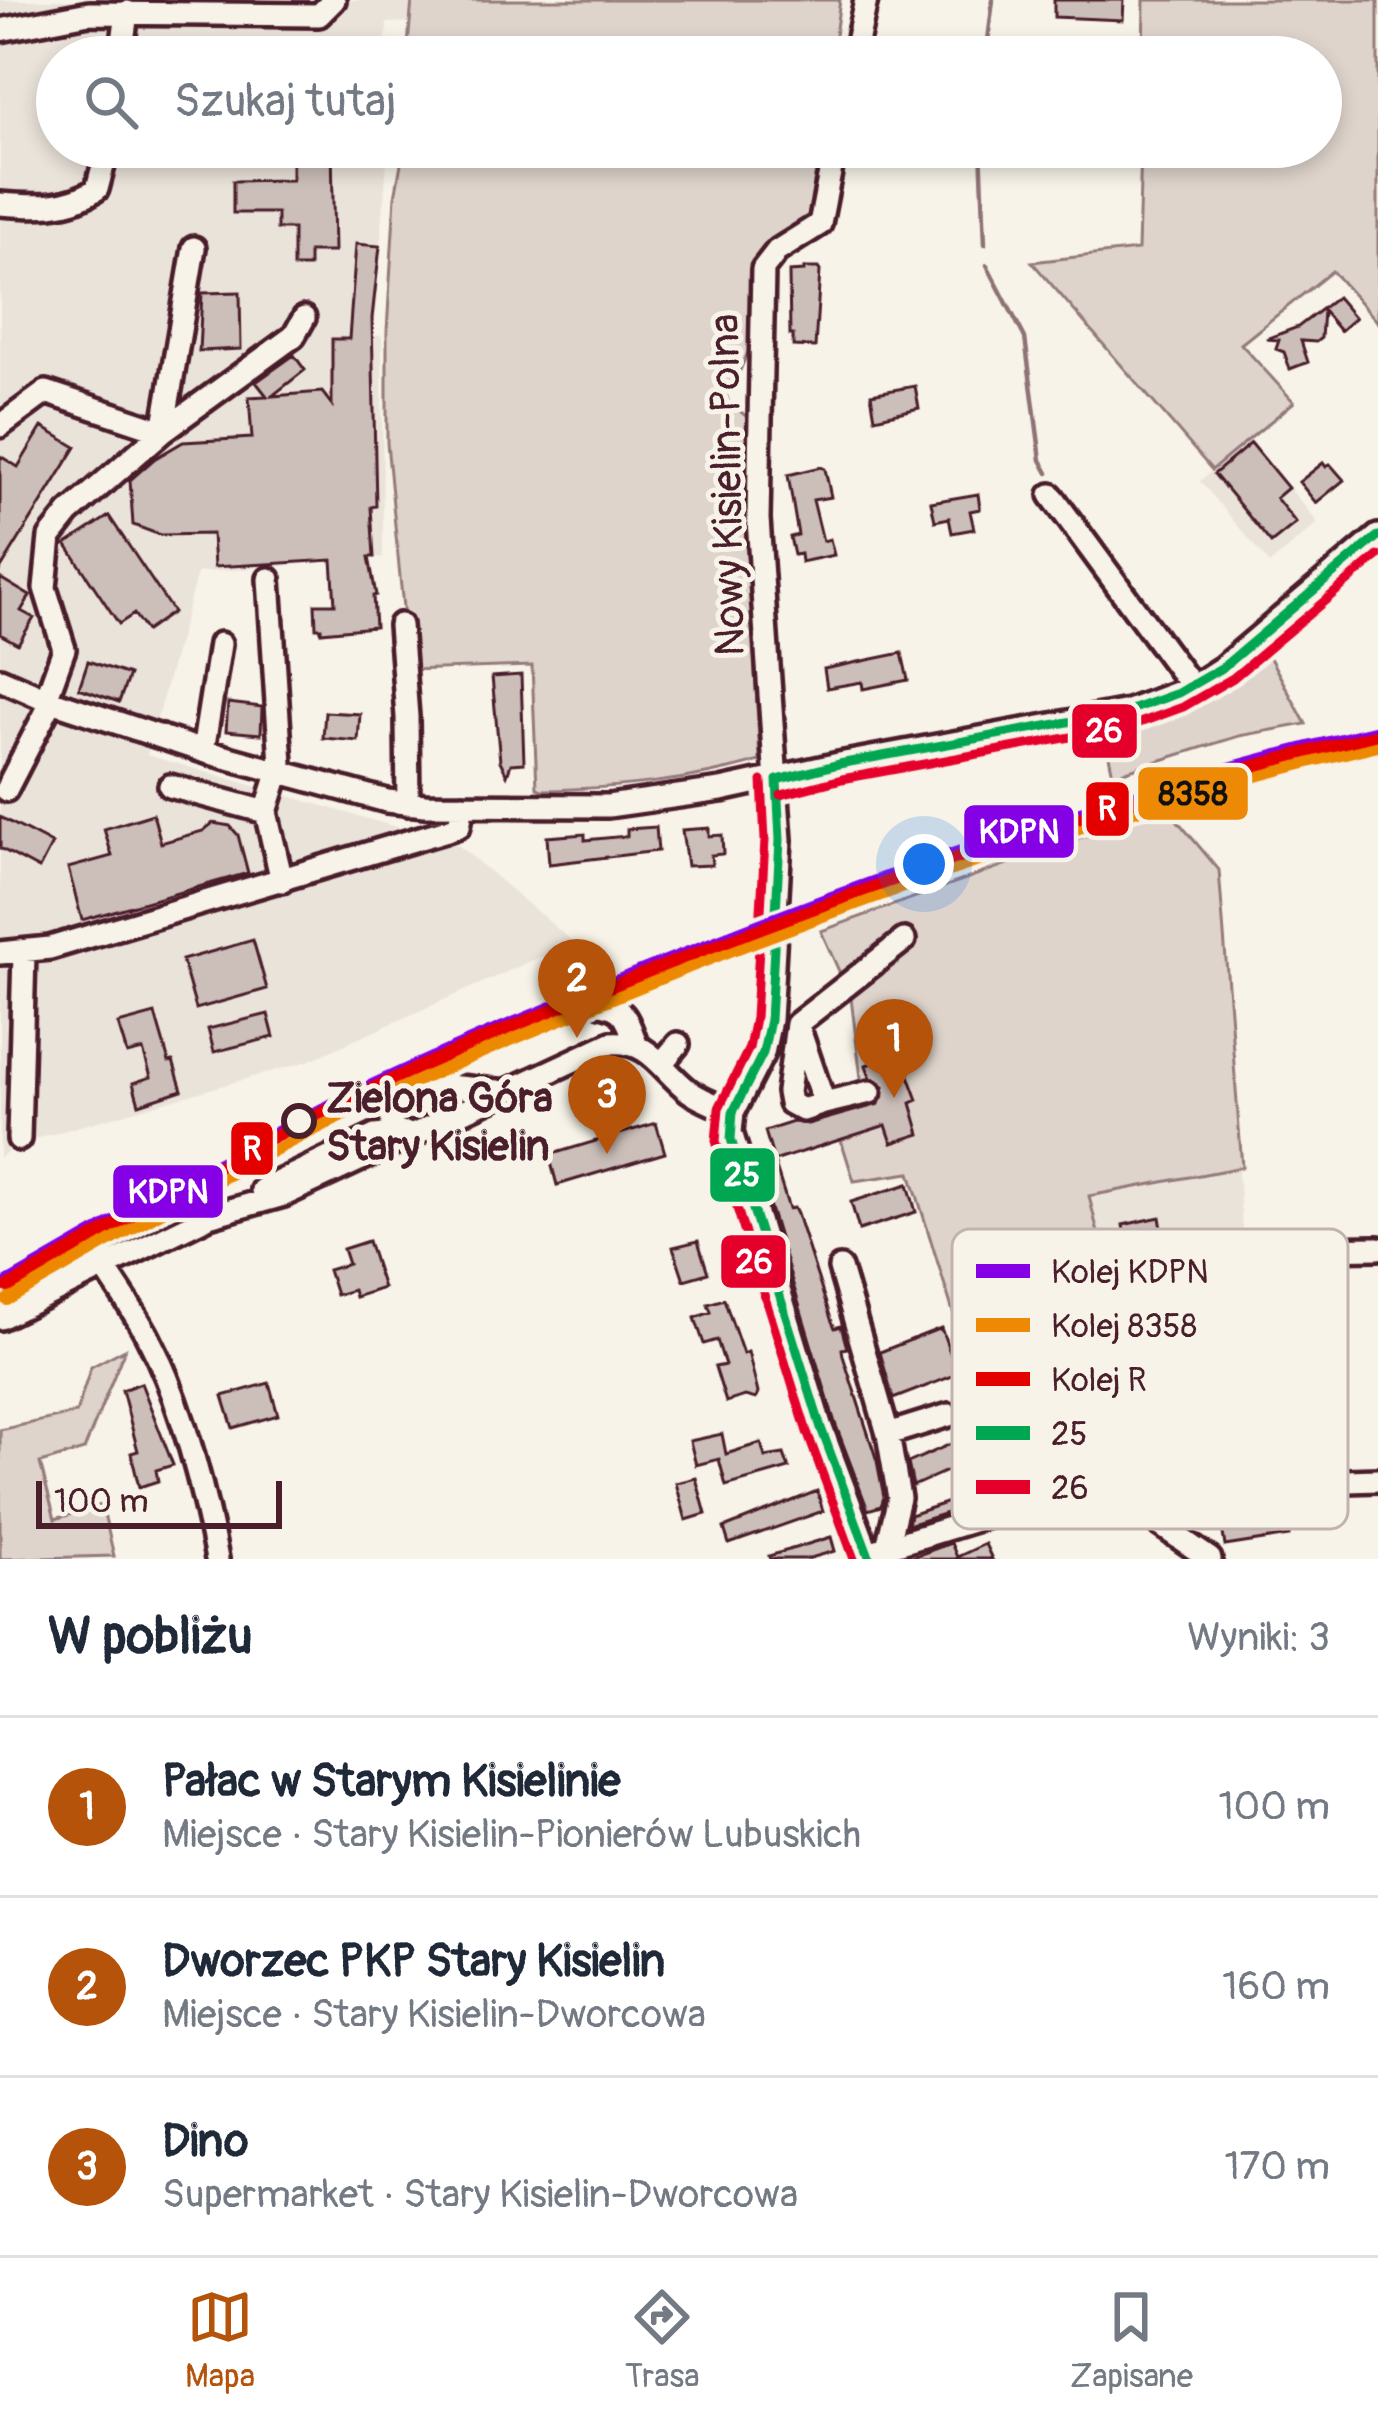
<!DOCTYPE html>
<html lang="pl">
<head>
<meta charset="utf-8">
<style>
  :root { --surface:#fff; --page:#f2f2f3; --text:#1f2937; --muted:#747a83; --line:#e0e1e3; --accent:#b45309 }
  body { margin:0; font-family:Pangolin,sans-serif; background:var(--page); color:var(--text) }
  .scale { position:absolute; left:36px; bottom:30px; width:246px; box-sizing:border-box; padding-left:12px; border:6px solid #4a1f2b; border-top:0; font-size:33px; line-height:42px; white-space:nowrap; color:#4a1f2b; -webkit-text-stroke:9px #f7f3e8; paint-order:stroke }
  .you { position:absolute; left:924px; top:864px; width:42px; height:42px; margin:-30px; border:9px solid #fff; border-radius:50%; background:#1a73e8; box-shadow:0 0 0 18px #1a73e833 }
  .badge { display:grid; place-items:center; width:78px; height:78px; border-radius:50%; background:var(--accent); color:#fff; font-size:39px; font-weight:700 }
  .pin { position:absolute; translate:-50% -99px; filter:drop-shadow(0 3px 6px #0008) }
  .pin::after { content:''; position:absolute; top:63px; width:42px; height:36px; background:inherit; clip-path:polygon(0 0,100% 0,50% 100%) }
  .list { margin:0; padding:0; list-style:none }
  h2 { display:flex; justify-content:space-between; align-items:center; height:156px; margin:0; padding:0 48px; font-size:51px }
  h2 small { font-size:39px; font-weight:400; color:var(--muted) }
  .list li { display:grid; grid-template-columns:78px 1fr auto; gap:36px; align-items:center; box-sizing:border-box; height:180px; padding:0 48px; border-top:3px solid var(--line) }
  .list b { display:block; font-size:45px; white-space:nowrap }
  .list p { margin:0; font-size:39px; white-space:nowrap; color:var(--muted) }
  .list em { font-size:39px; font-style:normal; color:var(--muted) }
  .icon { flex:none; width:66px; height:66px; fill:none; stroke:currentColor; stroke-width:2; stroke-linecap:round; stroke-linejoin:round }
  .map { position:relative; flex:none; width:1378px; height:1559px; overflow:hidden }
  .search { position:absolute; background:var(--surface); box-shadow:0 6px 18px #0003; left:36px; right:36px; top:36px; height:132px; display:flex; align-items:center; gap:30px; box-sizing:border-box; padding:0 42px; border-radius:66px; color:var(--muted); font-size:45px }
  .sheet { height:696px; background:var(--surface) }
  nav { display:flex; justify-content:space-around; align-items:center; box-sizing:border-box; height:168px; border-top:3px solid var(--line); background:var(--surface); font-size:33px; color:var(--muted) }
  nav a { display:grid; justify-items:center; gap:6px }
  nav .on { color:var(--accent) }
  .map>svg:first-child { display:block }
  .built { fill:#eae3da }
  .green { fill:#ded4cc; stroke:#947a7c; stroke-width:3 }
  .lines { fill:none; stroke-linecap:round; stroke-linejoin:round }
  .stream { stroke:#8e7275; stroke-width:4.5 }
  .building { fill:#ccbfb9; stroke:#4a1f2b; stroke-width:3 }
  .minor-casing { stroke:#4a1f2b; stroke-width:30 }
  .minor { stroke:#f7f3e8; stroke-width:21 }
  .bus-1-casing { stroke:#f7f3e8; stroke-width:18 }
  .bus-2-casing { stroke:#f7f3e8; stroke-width:18 }
  .bus-1 { stroke:#00a651; stroke-width:9 }
  .bus-2 { stroke:#e4002b; stroke-width:9 }
  .rail-1-casing { stroke:#f7f3e8; stroke-width:21 }
  .rail-2-casing { stroke:#f7f3e8; stroke-width:21 }
  .rail-3-casing { stroke:#f7f3e8; stroke-width:21 }
  .rail-1 { stroke:#8500e5; stroke-width:12 }
  .rail-2 { stroke:#ed8904; stroke-width:12 }
  .rail-3 { stroke:#e50000; stroke-width:12 }
  .stop-dot { fill:#f7f3e8; stroke:#4a1f2b; stroke-width:6 }
  .labels { text-anchor:middle; stroke-width:10; stroke-linejoin:round; paint-order:stroke }
  .street-label { font-size:42px; fill:#4a1f2b; stroke:#f7f3e8 }
  .stop-label { font-size:42px; font-weight:bold; fill:#4a1f2b; stroke:#f7f3e8; text-anchor:start }
  .key { fill:#f7f3e8; stroke:#c3b3af; stroke-width:3 }
  .key-label { font-size:33px; fill:#4a1f2b }
  .line-badge { stroke:#f7f3e8; stroke-width:4.5 }
  .badge-label { font-size:33px; text-anchor:middle; font-weight:bold; fill:#fff }
  .pale-badge-label { font-size:33px; text-anchor:middle; font-weight:bold; fill:#111 }
</style>
</head>
<body>
<div class="map">
<svg width="1378" height="1559" viewBox="0 0 1378 1559">
  <rect width="100%" height="100%" fill="#f7f3e8"/>
  <filter id="ink" filterUnits="userSpaceOnUse"><feTurbulence type="fractalNoise" baseFrequency=".00833" numOctaves="2"/><feDisplacementMap in="SourceGraphic" scale="24" xChannelSelector="R" yChannelSelector="G"/><feConvolveMatrix kernelMatrix="1 2 1 2 8 2 1 2 1" color-interpolation-filters="sRGB"/></filter>
  <g filter="url(#ink)">
    <path class="built" d="M0,0H412L409,22L387,23L386,40L397,42L396,57H57V147H388L375,319L351,317V333L382,336L383,557L197,573L147,755L458,845L573,942L308,1061L14,1145L0,1158Z
      M1250,439L1318,523L1270,564L1200,481Z
      M1238,1168L1257,1461L1161,1490L1144,1477L1105,1316L1117,1315L1089,1196Z"/>
    <path class="green" d="M412,0H840L832,57H407Z
      M1144,0H1378V322L1332,271L1241,344L1294,402L1212,470L1032,262L1138,250L1141,147H1321V57H1143Z
      M404,147H819L809,219L755,286L749,350L737,377L724,386L728,401L747,417L752,435L748,538L760,761C688,782 617,788 542,790L537,788L532,666L409,670L387,443V331L395,197Z
      M1264,647L1306,724L1239,736L1113,775L1104,732L1211,688Z
      M1166,807L1219,870L1242,1167L1089,1196L1118,1315L1013,1324L994,1320L958,1328L910,1173L854,1181L826,1092L862,1086L851,998L821,931Z
      M125,1349L84,1450L40,1463L55,1519L102,1505L114,1556L0,1559V1430L76,1413L91,1367Z"/>
    <g class="lines">
      <path class="stream" d="M986,57L993,0
        M981,147L985,244
        M987,265L1025,338L1041,460L1048,473"/>
    </g>
    <path class="building" d="M1054,0H1124L1123,20L1054,17Z
      M292,147H332L334,252H309V267H293V229H277V213H233V181L292,180Z
      M356,244L380,246L372,318L376,506L371,507L374,557H369L376,595L373,596L375,627L321,632V628H316L315,604H335L332,560L214,567L212,534L160,535L133,525L130,480L154,459L183,442L252,438L249,397L267,396L256,382L294,355L305,370L272,396L322,392L332,405V339H349Z
      M804,268H818L820,271L815,347L793,346V335H790L789,272L804,271Z
      M240,292L241,349L199,351L202,293Z
      M1337,297L1355,318L1340,331L1323,311L1321,338L1316,342L1301,341L1308,362L1290,369L1284,352L1276,349L1279,340L1266,339L1298,327Z
      M915,386L919,408L875,418L871,394Z
      M42,427L76,447L0,570V456L18,467Z
      M1251,443L1288,488L1276,498L1296,523L1271,543L1214,474Z
      M1323,463L1326,467L1330,464L1344,480L1316,503L1299,482Z
      M821,467L825,469L831,497L813,500L823,541L830,539L834,555L801,562L800,554L794,555L790,537L798,535L788,475Z
      M978,494L980,509L970,511L974,529L952,533L949,518L935,521L931,502Z
      M109,516L173,612L146,631L134,614L119,624L66,544Z
      M0,578L30,596L21,611L34,618L18,644L0,634Z
      M902,653L908,680L863,689L862,682L827,688L824,669Z
      M88,661L129,675L119,702L79,688Z
      M521,675L524,763L511,764L507,775L500,761L492,677Z
      M228,703L262,707L261,734L226,731Z
      M325,712L360,714L358,741L323,738Z
      M153,814L161,843L203,831L213,823L230,826L238,835L248,873L82,920L68,868L112,856L104,829Z
      M0,817L52,844L39,869L0,848Z
      M656,827L658,851L549,864L547,837L585,834V840L627,836V829Z
      M709,828V836L722,835L723,854L711,855L712,865L687,866L682,830Z
      M253,940L267,989L196,1009L182,960Z
      M155,1014L169,1062L173,1061L182,1090L139,1104L133,1083L151,1077L143,1050L127,1054L118,1024Z
      M268,1014L274,1037L214,1052L208,1029Z
      M901,1054L918,1100L911,1103L920,1134L892,1143L886,1125L774,1161L765,1131L793,1122L808,1124L879,1104L884,1087L870,1077L866,1065Z
      M656,1123L665,1153L557,1185L549,1155Z
      M773,1158L789,1209L794,1208L797,1214L831,1319L835,1328L841,1326L847,1348L842,1349L843,1356L877,1461L884,1497L881,1506L868,1510L835,1423L756,1162Z
      M908,1184L916,1212L859,1230L851,1202Z
      M1160,1217L1165,1247L1128,1254L1123,1225Z
      M368,1241L383,1288L355,1297L353,1290L336,1295L328,1270L348,1264L343,1249Z
      M698,1241L708,1273L684,1280L673,1247Z
      M724,1299L743,1354L748,1352L758,1393L756,1399L745,1396L726,1402L715,1367L725,1365L717,1340L704,1344L695,1318L711,1312L708,1304Z
      M998,1327L1020,1413L1032,1408L1041,1429L913,1486L908,1463L980,1431L983,1439L997,1435L971,1334Z
      M941,1328L958,1374L893,1399L880,1352Z
      M141,1383L173,1465L156,1470L158,1481L139,1487L131,1453L138,1451L122,1390Z
      M269,1383L278,1415L233,1428L223,1396Z
      M722,1434L726,1454L761,1443L765,1457L784,1454L789,1468L726,1486L719,1459L696,1465L690,1441Z
      M1048,1468L1053,1480L908,1525L910,1515Z
      M696,1478L706,1514L686,1520L676,1483Z
      M817,1491L823,1511L729,1544L724,1528Z
      M1285,1511L1289,1536L1225,1546L1221,1521Z
      M831,1537L835,1551L807,1559H770L769,1556Z
      M951,1543L957,1557L985,1544L992,1559H907Z"/>
    <g class="lines">
      <defs>
        <path id="minor" d="M0,30L89,13L319,15L334,0
          M121,57L127,12
          M854,57L866,0
          M835,147L820,224L777,251L763,269L758,519L780,840L770,1020L763,1053L733,1112L731,1132L821,1428L870,1559
          M0,204C35,207 67,209 97,189L108,147
          M0,426L46,392L163,431L69,513L50,537L45,588L64,649L46,699
          M163,431L194,248
          M163,431L294,336L304,318
          M1051,495L1192,687
          M400,625L407,717L408,804
          M0,679L46,699L203,751L387,801L425,805L608,806L721,790L839,764L1128,711L1192,687L1223,667L1378,536
          M203,751L220,644
          M170,786L266,812L282,881
          M6,790L52,701
          M266,812L281,764L269,579
          M0,953L50,948L444,831L459,826L463,805
          M601,1004C626,1008 628,1022 636,1044
          M799,1029L824,1103L870,1092
          M661,1064L678,1044
          M824,1103L803,1110L790,1103L788,1092L797,1024L904,940
          M393,1134C380,1067 459,1089 499,1091
          M19,1139L24,953
          M262,1190L375,1136L405,1133
          M1313,1249L1378,1248
          M103,1265C118,1289 135,1312 148,1337C182,1402 203,1487 217,1559
          M840,1268L888,1434L899,1498L887,1547
          M0,1318L209,1216L284,1195L611,1043C651,1040 661,1070 689,1091C702,1101 719,1106 733,1112
          M888,1434L949,1415
          M1144,1503L1147,1490L1206,1416L1200,1366
          M1150,1504L1149,1517L1210,1559
          M868,1553L1060,1494L1162,1505L1317,1482L1378,1480"/>
      </defs>
      <use href="#minor" class="minor-casing"/>
      <use href="#minor" class="minor"/>
      <defs>
        <path id="bus-1" d="M777,780L780,840L770,1020L763,1053L733,1112L731,1139L821,1428L870,1559
          M777,780L839,764L1128,711L1178,693L1223,667L1378,536"/>
        <path id="bus-2" d="M762,781L765,840L755,1018L749,1048L719,1108L716,1141L807,1432L854,1559
          M781,795L842,779L1131,726L1183,707L1233,678L1378,556"/>
      </defs>
      <use href="#bus-1" class="bus-1-casing"/>
      <use href="#bus-2" class="bus-2-casing"/>
      <use href="#bus-1" class="bus-1"/>
      <use href="#bus-2" class="bus-2"/>
      <defs>
        <path id="rail-1" d="M0,1287C116,1221 231,1153 351,1095C458,1044 568,1000 678,956C906,865 1138,786 1378,730"/>
        <path id="rail-2" d="M7,1300C107,1243 207,1184 310,1132C429,1072 553,1022 677,972C906,881 1138,802 1378,745"/>
        <path id="rail-3" d="M8,1287C105,1231 201,1173 301,1123C434,1056 573,1001 711,947C930,863 1150,789 1378,734"/>
      </defs>
      <use href="#rail-1" class="rail-1-casing"/>
      <use href="#rail-2" class="rail-2-casing"/>
      <use href="#rail-3" class="rail-3-casing"/>
      <use href="#rail-1" class="rail-1"/>
      <use href="#rail-2" class="rail-2"/>
      <use href="#rail-3" class="rail-3"/>
    </g>
  </g>
  <circle class="stop-dot" cx="299" cy="1121" r="15"/>
  <g class="labels">
    <g class="street-label">
      <text transform="translate(726 485) rotate(-91)" y="15">Nowy Kisielin-Polna</text>
    </g>
    <g class="stop-label">
      <text x="326" y="1112">Zielona Góra<tspan x="326" dy="48">Stary Kisielin</tspan></text>
    </g>
  </g>
  <rect x="952" y="1229" width="396" height="300" rx="18" class="key"/>
  <rect x="976" y="1264" width="54" height="14" fill="#8500e5"/>
  <rect x="976" y="1318" width="54" height="14" fill="#ed8904"/>
  <rect x="976" y="1372" width="54" height="14" fill="#e50000"/>
  <rect x="976" y="1426" width="54" height="14" fill="#00a651"/>
  <rect x="976" y="1480" width="54" height="14" fill="#e4002b"/>
  <g class="key-label">
    <text x="1051" y="1283">Kolej KDPN</text>
    <text x="1051" y="1337">Kolej 8358</text>
    <text x="1051" y="1391">Kolej R</text>
    <text x="1051" y="1445">25</text>
    <text x="1051" y="1499">26</text>
  </g>
  <g class="line-badge">
    <rect x="1070" y="702" width="69" height="58" rx="12" fill="#e4002b"/>
    <rect x="1136" y="765" width="114" height="57" rx="12" fill="#ed8904"/>
    <rect x="1084" y="780" width="47" height="58" rx="12" fill="#e50000"/>
    <rect x="962" y="803" width="114" height="57" rx="12" fill="#8500e5"/>
    <rect x="229" y="1120" width="46" height="57" rx="12" fill="#e50000"/>
    <rect x="708" y="1146" width="69" height="58" rx="12" fill="#00a651"/>
    <rect x="111" y="1163" width="114" height="57" rx="12" fill="#8500e5"/>
    <rect x="719" y="1233" width="69" height="57" rx="12" fill="#e4002b"/>
  </g>
  <g class="badge-label">
    <text x="1104" y="742">26</text>
    <text x="1107" y="820">R</text>
    <text x="1019" y="843">KDPN</text>
    <text x="252" y="1160">R</text>
    <text x="742" y="1186">25</text>
    <text x="168" y="1203">KDPN</text>
    <text x="754" y="1273">26</text>
  </g>
  <g class="pale-badge-label">
    <text x="1193" y="805">8358</text>
  </g>
</svg>
<div class="scale">100 m</div>
<div class="you"></div>
<div class="pin badge" style="left:894px;top:1098px">1</div>
<div class="pin badge" style="left:577px;top:1038px">2</div>
<div class="pin badge" style="left:607px;top:1154px">3</div>
<div class="search"><svg class="icon" aria-label="search" viewBox="0 0 24 24"><circle cx="10" cy="10" r="6"/><path d="M15 15l6 6"/></svg>Szukaj tutaj</div>
</div>
<section class="sheet">
<h2>W pobliżu<small>Wyniki: 3</small></h2>
<ul class="list">
<li><span class="badge">1</span><div><b>Pałac w Starym Kisielinie</b><p>Miejsce · Stary Kisielin-Pionierów Lubuskich</p></div><em>100 m</em></li>
<li><span class="badge">2</span><div><b>Dworzec PKP Stary Kisielin</b><p>Miejsce · Stary Kisielin-Dworcowa</p></div><em>160 m</em></li>
<li><span class="badge">3</span><div><b>Dino</b><p>Supermarket · Stary Kisielin-Dworcowa</p></div><em>170 m</em></li>
</ul>
</section>
<nav>
<a class="on"><svg class="icon" aria-label="map" viewBox="0 0 24 24"><path d="M3 6l6-2 6 2 6-2v14l-6 2-6-2-6 2zM9 4v14M15 6v14"/></svg>Mapa</a>
<a><svg class="icon" aria-label="directions" viewBox="0 0 24 24"><path d="M12 3l9 9-9 9-9-9zM9 14v-3h6M13 9l2 2-2 2"/></svg>Trasa</a>
<a><svg class="icon" aria-label="saved" viewBox="0 0 24 24"><path d="M7 4h10v16l-5-4-5 4z"/></svg>Zapisane</a>
</nav>
</body>
</html>
